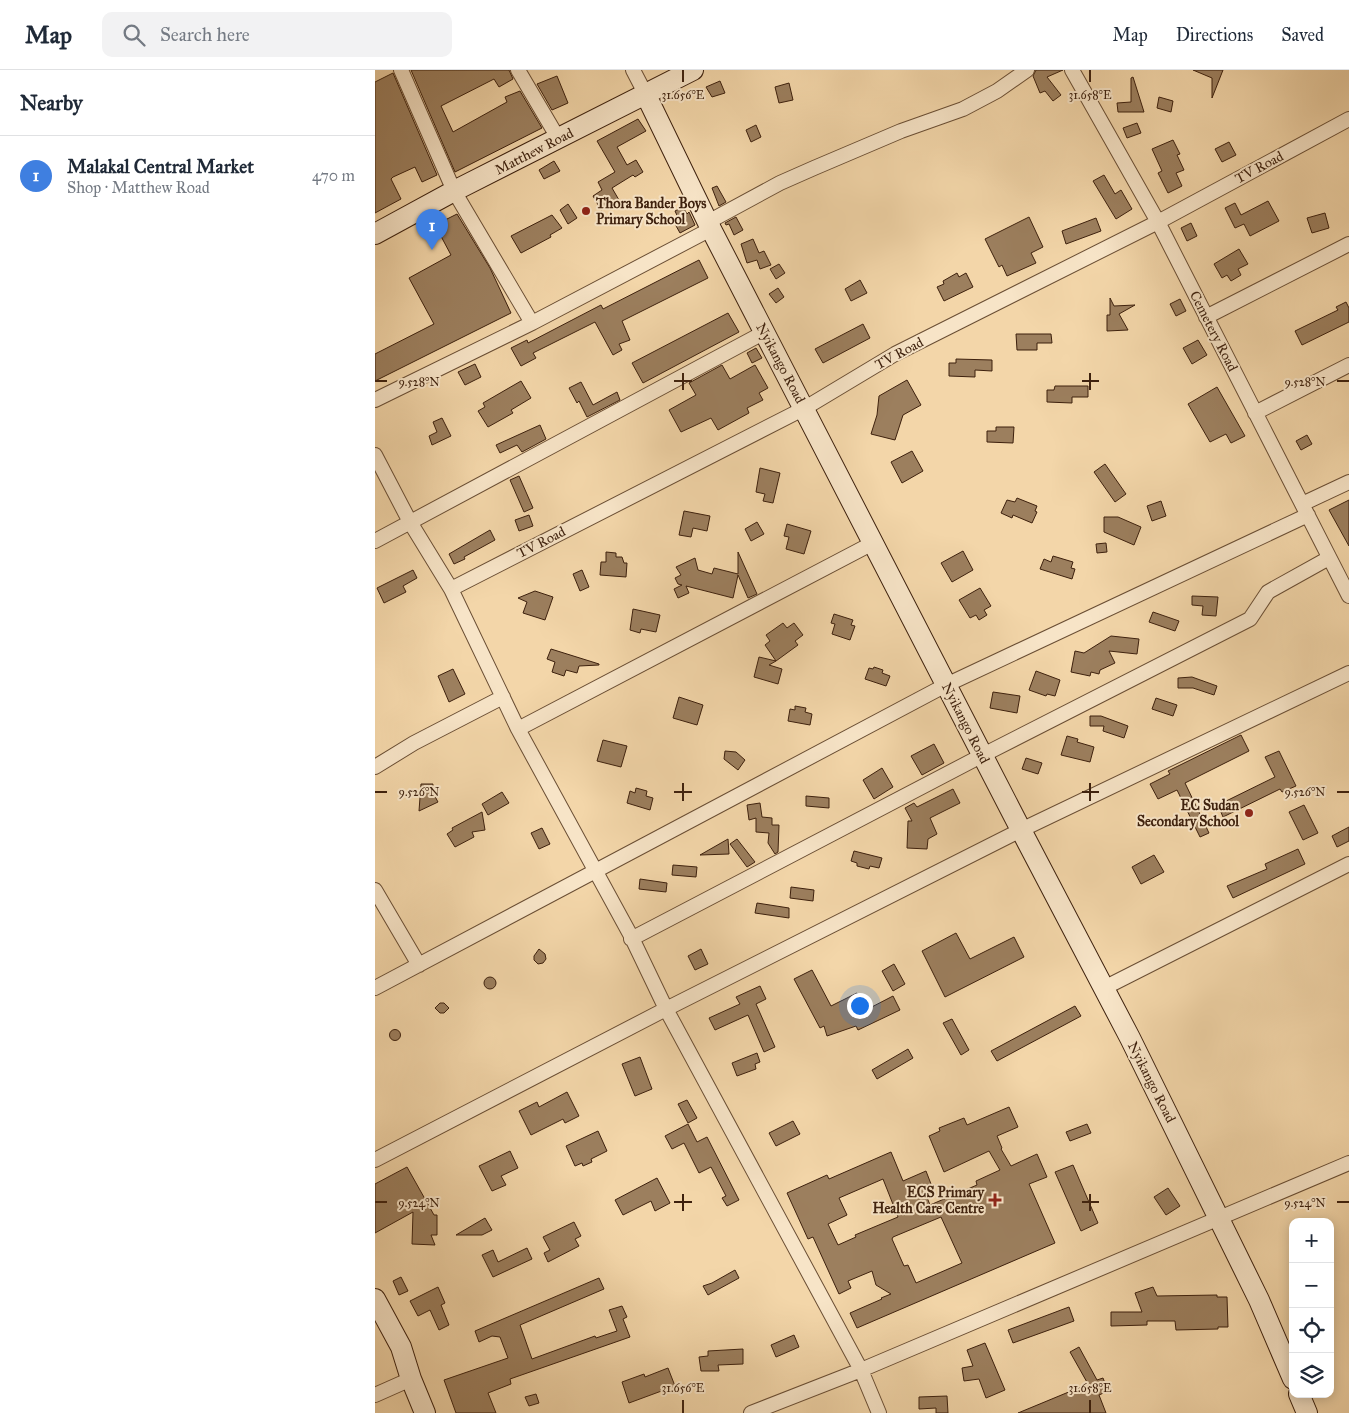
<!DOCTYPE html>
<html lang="en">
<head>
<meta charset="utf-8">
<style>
  :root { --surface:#fff; --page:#f2f2f3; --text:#1f2937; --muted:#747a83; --line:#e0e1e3; --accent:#2563eb }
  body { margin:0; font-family:"IM FELL Great Primer",serif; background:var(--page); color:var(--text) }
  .controls { position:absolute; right:15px; bottom:15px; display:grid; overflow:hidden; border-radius:10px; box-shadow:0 2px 12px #0003 }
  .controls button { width:45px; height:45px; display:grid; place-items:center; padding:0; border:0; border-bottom:1px solid var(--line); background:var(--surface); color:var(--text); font:25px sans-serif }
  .you { position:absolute; left:484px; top:935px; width:18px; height:18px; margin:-12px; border:4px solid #fff; border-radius:50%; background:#1a73e8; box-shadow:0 0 0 8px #1a73e833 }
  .badge { display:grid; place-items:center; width:32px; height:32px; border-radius:50%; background:var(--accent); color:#fff; font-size:16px; font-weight:700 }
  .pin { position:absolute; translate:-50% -41px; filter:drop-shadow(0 1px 2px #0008) }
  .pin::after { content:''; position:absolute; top:26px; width:18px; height:15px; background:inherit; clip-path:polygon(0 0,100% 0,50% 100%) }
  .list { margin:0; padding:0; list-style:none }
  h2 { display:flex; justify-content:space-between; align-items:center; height:65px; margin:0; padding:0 20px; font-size:21px }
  h2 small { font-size:16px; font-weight:400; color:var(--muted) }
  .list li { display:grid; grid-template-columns:32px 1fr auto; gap:15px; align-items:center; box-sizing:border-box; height:80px; padding:0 20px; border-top:1px solid var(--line) }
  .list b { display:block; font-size:19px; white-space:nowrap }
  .list p { margin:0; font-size:16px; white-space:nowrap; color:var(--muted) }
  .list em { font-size:16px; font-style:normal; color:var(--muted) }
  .icon { flex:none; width:28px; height:28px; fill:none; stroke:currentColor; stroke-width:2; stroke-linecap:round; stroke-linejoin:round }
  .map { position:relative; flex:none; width:974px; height:1343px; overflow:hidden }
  header { display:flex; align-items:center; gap:30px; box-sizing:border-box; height:70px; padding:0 25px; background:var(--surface); border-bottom:1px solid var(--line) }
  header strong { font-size:24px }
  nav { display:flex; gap:28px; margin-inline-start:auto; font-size:18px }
  .search { width:350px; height:45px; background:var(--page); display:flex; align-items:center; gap:12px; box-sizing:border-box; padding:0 18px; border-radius:10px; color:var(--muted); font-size:19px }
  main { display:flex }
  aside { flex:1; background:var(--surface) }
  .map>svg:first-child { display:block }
  .building { fill:#9c7f5e; stroke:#3d200d; fill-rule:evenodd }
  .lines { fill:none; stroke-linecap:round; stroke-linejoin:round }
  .street-casing { stroke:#6a4e34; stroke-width:16 }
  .secondary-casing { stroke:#3d200d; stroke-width:22 }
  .street { stroke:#f7e4c7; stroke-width:14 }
  .secondary { stroke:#f7e4c7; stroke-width:20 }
  .ticks { fill:none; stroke:#3d200d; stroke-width:2 }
  .poi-dot { fill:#8f2418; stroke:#f7e4c7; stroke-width:2 }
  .labels { text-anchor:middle; stroke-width:4; stroke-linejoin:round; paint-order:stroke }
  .street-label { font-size:14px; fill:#3d200d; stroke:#f7e4c7 }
  .poi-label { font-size:14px; font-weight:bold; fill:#3d200d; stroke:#f7e4c7; text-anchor:end }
  .ticks-label { font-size:12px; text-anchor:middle; fill:#3d200d; stroke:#f7e4c7; stroke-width:4; stroke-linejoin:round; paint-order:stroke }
</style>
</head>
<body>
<header>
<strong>Map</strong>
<div class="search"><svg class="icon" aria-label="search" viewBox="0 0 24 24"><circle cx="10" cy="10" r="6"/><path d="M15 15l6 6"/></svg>Search here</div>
<nav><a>Map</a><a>Directions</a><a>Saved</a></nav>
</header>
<main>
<aside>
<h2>Nearby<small></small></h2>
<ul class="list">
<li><span class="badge" style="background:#3f7fe0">1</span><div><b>Malakal Central Market</b><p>Shop · Matthew Road</p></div><em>470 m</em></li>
</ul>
</aside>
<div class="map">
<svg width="974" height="1343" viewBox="0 0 974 1343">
  <rect width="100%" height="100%" fill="#f3d6a9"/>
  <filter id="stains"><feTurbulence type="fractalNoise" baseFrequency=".004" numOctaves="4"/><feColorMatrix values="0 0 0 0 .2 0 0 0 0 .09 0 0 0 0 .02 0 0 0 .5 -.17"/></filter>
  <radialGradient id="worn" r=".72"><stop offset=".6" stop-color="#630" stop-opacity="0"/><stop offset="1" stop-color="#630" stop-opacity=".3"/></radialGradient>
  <path class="building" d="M36,0H134L138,9L124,17L119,9L66,36L78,62L132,32L130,27L145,21L167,58L80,102Z
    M661,0H688L672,7L686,25L678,31L670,21L665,23L658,6Z
    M818,0H848L837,28V8Z
    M18,3L62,105L47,112L40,97L18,107L16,109L26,129L0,143V12Z
    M182,6L193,33L177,40L162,14Z
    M758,7L769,42H743L742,33L756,32V8Z
    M345,11L350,23L337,27L331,17Z
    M414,13L418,30L404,33L400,17Z
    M784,27L798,31L796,42L782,38Z
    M263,49L271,61L242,77L252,95L261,90L268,102L260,107L258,105L237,118L244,130L226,140L218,126L227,120L223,112L240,102L222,71Z
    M762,53L766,63L752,68L748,58Z
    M381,55L386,67L376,72L371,60Z
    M798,70L805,84L802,85L809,100L801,103L807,116L793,123L783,103L787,101L777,79Z
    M854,72L861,85L847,92L840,79Z
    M179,91L185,101L169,109L164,100Z
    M729,105L740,124L746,120L757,139L741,149L718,111Z
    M342,116L351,132L344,136L337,118Z
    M893,131L904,151L875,166L869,154L860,158L850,138L860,133L866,145Z
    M193,134L202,148L193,154L185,140Z
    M308,137L312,144L314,142L320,155L305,163L300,154L305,152L300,141Z
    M950,143L954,158L937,163L932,148Z
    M82,144L115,198L136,243L0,311V284L59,254L34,208L76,185L60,155Z
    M177,145L187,158L175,165L176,167L146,183L136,166Z
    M361,147L368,160L359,165L354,154L351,155L350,153Z
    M654,147L668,177L656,183L661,193L632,206L627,195L624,197L610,169Z
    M721,148L726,161L691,174L687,161Z
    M816,153L822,166L812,171L806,158Z
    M378,169L384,183L389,181L396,195L385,199L382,190L372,193L366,174Z
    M864,179L873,194L863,199L866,205L856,211L852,205L847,208L839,194Z
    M324,190L333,208L247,251L255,270L244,274L247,280L238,285L220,252L158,283L161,288L146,296L136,278L152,270L153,273L226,235L228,239Z
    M404,194L410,203L401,209L395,199Z
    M582,203L584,207L591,203L598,217L569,231L562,217L569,214L568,211Z
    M485,210L492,223L476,231L470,219Z
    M403,218L409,227L401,233L394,224Z
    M735,228L739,236L760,235L744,244L753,260L732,261V245H735Z
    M805,229L811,241L801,246L795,234Z
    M971,232L974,238V252L927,275L920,261L963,240L961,237Z
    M353,243L364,262L268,313L257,293Z
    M488,254L495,268L448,293L440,279Z
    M641,264H676L677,273H662V280H642Z
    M823,270L832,285L817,294L808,278Z
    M381,278L387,288L377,293L372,283Z
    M581,289L617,290V301L600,300V307L574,306V293H581Z
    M100,294L106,307L90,315L83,302Z
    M347,295L355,309L380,295L393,318L384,323L388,330L372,338L374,343L343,360L336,348L306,362L294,340L321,325L314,313Z
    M532,310L546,335L528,345L520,370L496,364L502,345L504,326Z
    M146,311L156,328L136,340L138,343L113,357L103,341L110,337L108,333Z
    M206,312L218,335L242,322L245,330L212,347L204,331L202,333L194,318Z
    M680,316H713V327H697V333L672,332V320H679Z
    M842,317L870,366L856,373L851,364L835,372L813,334Z
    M67,348L76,366L57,375L54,366L62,362L58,352Z
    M165,355L171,369L147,382L142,375L125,383L121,375Z
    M621,357H639L638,373L612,372V361H621Z
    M932,365L937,374L926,380L921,371Z
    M537,381L548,401L527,413L516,392Z
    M730,394L751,424L740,432L719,402Z
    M385,398L405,403L398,433L388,431L390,424L381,422Z
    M144,406L158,438L149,442L135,410Z
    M642,428L662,436L660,441L662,442L657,453L638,445L637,448L626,443L632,430L640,432Z
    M974,430V476L954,440Z
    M786,431L791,446L777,451L772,436Z
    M309,441L335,446L332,461L318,458L316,467L304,465Z
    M154,445L158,456L144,461L140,450Z
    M729,447H743L766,457L759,475L729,462Z
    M382,452L389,464L376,471L370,459Z
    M412,454L436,461L429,484L411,479L414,467L409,466Z
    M115,460L120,470L89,487L90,489L79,494L74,484Z
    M731,473L732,482L722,483L721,474Z
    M588,481L598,500L577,512L566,493Z
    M231,482L241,483V487H247L249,493H252L251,507L225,505L226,492H231Z
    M363,482L382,524L373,528L363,505L358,528L311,516L314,523L303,528L299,519L307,515L303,514L300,508L306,505L301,497L320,488L323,500L337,504L339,498L363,504Z
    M678,486L698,492L696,498L700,499L697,509L665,499L669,489L676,492Z
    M38,500L42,508L28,516L31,522L9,533L2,518Z
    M207,500L214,517L205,521L198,504Z
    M605,518L616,536L609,540L612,545L604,550L601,545L595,548L584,530Z
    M160,521L178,527L170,550L148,543L152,532L143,528Z
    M817,526L843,527L841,546L827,545L828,536L817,535Z
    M258,539L285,545L281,562L266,559L265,563L255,560Z
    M778,542L804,551L800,561L774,552Z
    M459,544L478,550L476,555L480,556L475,570L457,564L460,554L456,553Z
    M408,553L412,558L419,553L428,565L420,571L423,575L401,591L390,575L395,571L391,565Z
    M736,566L764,569L762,584L734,581L740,593L725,600L724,604L716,602L715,606L696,602L700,581L709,583Z
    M176,579L224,594V595L204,596L202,603L191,600L189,606L177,602L180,592L172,589Z
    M384,587L401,591L394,595L407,599L403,614L379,607Z
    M499,597L508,600L507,603L515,606L511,616L490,609L494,598L498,599Z
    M78,599L90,624L74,632L63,606Z
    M661,601L685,610L680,626L672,624L671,626L654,620Z
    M817,607L842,616L839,625L818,618H803V608Z
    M618,622L645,626L642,643L615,638Z
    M304,627L328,635L322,655L298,648Z
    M781,628L802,635L798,646L777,639Z
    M420,636L431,638L430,642L437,644L435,655L413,651L415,639L420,640Z
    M715,646H726L753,656L749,668L728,661L729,656H715Z
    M866,665L874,681L810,713L834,763L825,767L802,720L783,729L775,714L795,704L793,701Z
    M692,666L703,669L702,672L719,677L715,692L686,685Z
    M228,670L252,676L246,697L222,691Z
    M559,674L569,693L547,705L536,686Z
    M350,681L361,682L370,690L363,700L349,689Z
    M904,681L921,716L907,722L905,719L848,747L843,735L900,707L890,687Z
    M651,688L667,693L663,704L647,699Z
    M507,698L518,717L499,729L488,710Z
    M46,714H58L57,721L63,732L44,741Z
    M261,718L272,721L271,726L278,728L275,740L252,733L255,721L260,723Z
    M578,719L585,733L555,748L562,764L553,769L552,779L532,778L533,751H537L530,738L539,733L542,737Z
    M127,722L134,733L113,745L107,734Z
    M431,726L454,728V738L431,736Z
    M385,733L387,747L397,748V755H404L403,782L400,784L393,773L394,763L381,762V748L374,750L372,735Z
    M929,735L943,763L928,770L914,742Z
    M107,742L110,760L97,762L99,767L80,777L72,764L78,760L77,758Z
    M974,757V771L962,777L957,766Z
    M167,758L175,774L164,779L156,763Z
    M353,769L354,784L325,785Z
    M362,769L380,792L372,797L355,774Z
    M923,779L930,794L858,828L852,816L892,799L890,794Z
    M479,781L507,788L504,798L495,796L494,799L482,796V793L476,791Z
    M779,785L789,802L766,814L757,797Z
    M298,795L322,797L321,807L297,805Z
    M265,809L292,813L291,822L264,819Z
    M416,817L439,820L438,831L415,828Z
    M382,833L414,838V848L380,843Z
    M581,863L595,889L639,867L649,887L570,927L547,881Z
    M164,879L170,884L171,889L168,893L163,894L159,890V886Z
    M326,879L333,894L320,900L313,886Z
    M519,894L530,914L518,921L507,901Z
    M437,900L456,936L482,923L491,940L518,926L525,940L483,960L481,956L452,966L449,956L445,958L419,909Z
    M109 913a6 6 0 1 1 12 0a6 6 0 1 1-12 0Z
    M385,916L391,929L381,934L400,977L389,982L373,945L340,960L334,948L365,934L361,927Z
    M65,933H69L74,938L69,943H65L60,938Z
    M700,936L706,946L622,991L616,981Z
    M577,949L594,980L586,985L568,953Z
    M14.5 965a5.5 5.5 0 1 1 11 0a5.5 5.5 0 1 1-11 0Z
    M533,979L538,988L502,1009L497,1000Z
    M382,983L385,992L380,994L381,999L362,1006L357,993Z
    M265,987L277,1019L260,1026L247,994Z
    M192,1022L204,1046L190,1053L188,1049L156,1065L144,1041L162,1032L164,1037Z
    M312,1030L322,1048L313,1053L303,1034Z
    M634,1037L643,1057L622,1066L627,1078L626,1079L636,1096L662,1084L672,1107L654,1114L680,1173L482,1258L475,1243L507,1229L506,1228L516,1224L501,1215L497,1201L473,1211L476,1218L464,1224L438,1167L433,1169L412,1123L452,1105L454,1109L516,1082L528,1111L551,1101L556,1114L548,1117L555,1135L602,1115L601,1111L625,1100L614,1081L569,1102L554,1066L565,1061L564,1058L589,1048L592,1055ZM508,1109L523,1147L480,1165L481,1167L463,1175L453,1154L472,1145L464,1128ZM566,1147L587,1193L541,1213L533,1195L529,1196L517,1169L518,1167Z
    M418,1051L425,1064L401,1076L394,1063Z
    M313,1054L322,1072L332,1067L364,1130L352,1136L347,1128L351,1126L336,1097L324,1103L309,1073L297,1079L290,1066Z
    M712,1054L716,1063L695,1071L691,1062Z
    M223,1061L232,1081L216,1089L217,1092L208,1096L207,1093L200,1096L191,1076Z
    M135,1081L143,1098L126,1106L131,1115L117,1121L104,1096Z
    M698,1095L723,1153L706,1161L680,1102Z
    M32,1097L59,1145H62V1165H56L60,1175L37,1174L38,1142L0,1163V1114Z
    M282,1108L295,1133L280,1141L276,1131L248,1145L240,1130Z
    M793,1118L805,1136L791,1145L779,1127Z
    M110,1148L117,1160L107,1165H81Z
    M199,1152L206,1166L200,1169L204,1176L173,1192L169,1183L175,1180L168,1167Z
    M152,1178L157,1189L118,1207L107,1185L118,1180L123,1192Z
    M360,1200L364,1208L333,1225L328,1216L337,1213Z
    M26,1207L33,1221L24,1225L18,1211Z
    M224,1208L229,1219L145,1255L157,1289L220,1266L221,1268L242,1261L234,1240L247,1236L252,1247L248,1249L255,1267L135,1309L136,1314L113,1323L121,1343H81L69,1310L133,1288L125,1267L117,1266L104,1272L100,1261Z
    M63,1217L70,1233L66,1235L74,1255L64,1260L55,1240L43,1246L35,1231Z
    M778,1217L782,1226L842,1225V1227H852L853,1257H843V1259L801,1260L800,1251H772V1255L736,1256V1242H767L760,1223Z
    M694,1237L699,1251L638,1273L633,1260Z
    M419,1265L424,1277L401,1287L396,1275Z
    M610,1273L630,1320L611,1328L604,1309L589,1311L587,1298L598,1296L592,1280Z
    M704,1277L722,1310L728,1308L733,1321L724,1325L731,1343H643L713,1314L695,1282Z
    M368,1279V1294L343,1295L344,1301H326L324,1287L333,1286V1281Z
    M293,1298L300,1316L254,1333L247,1312L269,1304L270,1307Z
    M161,1324L164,1333L154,1336L150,1327Z
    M572,1326L573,1343H561V1338L544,1339V1327Z"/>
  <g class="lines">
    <defs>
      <path id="street" d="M26,0L79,121L157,253
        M143,0L183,68
        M258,0L271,25
        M697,0L783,152L974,526
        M333,152L405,113L439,98L526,61L588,39L622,21L652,0
        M831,247L974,174
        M0,330L157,253L336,159
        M880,343L974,295
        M0,385L35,452L76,519L143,659L256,866L291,939L486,1300L504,1343
        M927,434L974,412
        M0,471L390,262
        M76,519L430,338L520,284L783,152L974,49
        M143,659L498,473
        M0,697L39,673L128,627
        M0,820L44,895
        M256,869L608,685L875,549L893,522L954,488
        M0,918L571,615L933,445
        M729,918L974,794
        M0,1090L291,939L646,760L974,603
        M0,1325L36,1309
        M376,1343L486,1300L974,1093"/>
      <path id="secondary" d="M271,25L336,159L646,760L755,968L884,1230L918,1309
        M0,164L79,121L318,0
        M0,1229L26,1277L36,1309L50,1343
        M924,1324L932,1343"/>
    </defs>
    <use href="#street" class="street-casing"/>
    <use href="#secondary" class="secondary-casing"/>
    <use href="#street" class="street"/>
    <use href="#secondary" class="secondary"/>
  </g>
  <path class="ticks" d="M308,0V12M715,0V12M308,303V320M715,303V320M0,311H12M299,311H317M707,311H724M962,311H974M308,713V731M715,713V731M0,722H12M299,722H317M707,722H724M962,722H974M308,1124V1141M715,1124V1141M0,1132H12M299,1132H317M707,1132H724M962,1132H974M308,1330V1343M715,1330V1343"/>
  <g class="poi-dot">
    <circle cx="211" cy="141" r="5"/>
    <circle cx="874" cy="743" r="5"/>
    <path d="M617.5 1122.5h5v5h5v5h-5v5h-5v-5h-5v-5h5z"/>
  </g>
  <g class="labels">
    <g class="street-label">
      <text transform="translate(159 81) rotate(-27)" y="5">Matthew Road</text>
      <text transform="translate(884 97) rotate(-28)" y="5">TV Road</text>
      <text transform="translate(839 261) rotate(63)" y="5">Cemetery Road</text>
      <text transform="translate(524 283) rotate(-28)" y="5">TV Road</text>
      <text transform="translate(406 293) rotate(62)" y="5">Nyikango Road</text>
      <text transform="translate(166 472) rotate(-27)" y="5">TV Road</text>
      <text transform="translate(591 653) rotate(63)" y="5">Nyikango Road</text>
      <text transform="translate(777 1012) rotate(63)" y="5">Nyikango Road</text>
    </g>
    <g class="poi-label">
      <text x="221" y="138" text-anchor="start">Thora Bander Boys<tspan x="221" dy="16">Primary School</tspan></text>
      <text x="864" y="740">EC Sudan<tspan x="864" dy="16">Secondary School</tspan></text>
      <text x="609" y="1127">ECS Primary<tspan x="609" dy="16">Health Care Centre</tspan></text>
    </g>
  </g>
  <g class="ticks-label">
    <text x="308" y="29">31.656°E</text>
    <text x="715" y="29">31.658°E</text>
    <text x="44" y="316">9.528°N</text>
    <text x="930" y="316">9.528°N</text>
    <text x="44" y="726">9.526°N</text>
    <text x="930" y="726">9.526°N</text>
    <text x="44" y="1137">9.524°N</text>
    <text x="930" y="1137">9.524°N</text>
    <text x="308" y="1322">31.656°E</text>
    <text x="715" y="1322">31.658°E</text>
  </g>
  <rect width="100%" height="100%" filter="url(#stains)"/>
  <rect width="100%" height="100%" fill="url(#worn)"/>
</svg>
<div class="controls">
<button>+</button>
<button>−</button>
<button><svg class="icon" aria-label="locate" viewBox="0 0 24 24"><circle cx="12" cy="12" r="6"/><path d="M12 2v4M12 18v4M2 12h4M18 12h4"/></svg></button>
<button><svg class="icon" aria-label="layers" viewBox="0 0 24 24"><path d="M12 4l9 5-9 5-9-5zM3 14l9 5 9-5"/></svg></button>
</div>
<div class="you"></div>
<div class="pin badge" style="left:57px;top:180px;background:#3f7fe0">1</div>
</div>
</main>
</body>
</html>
